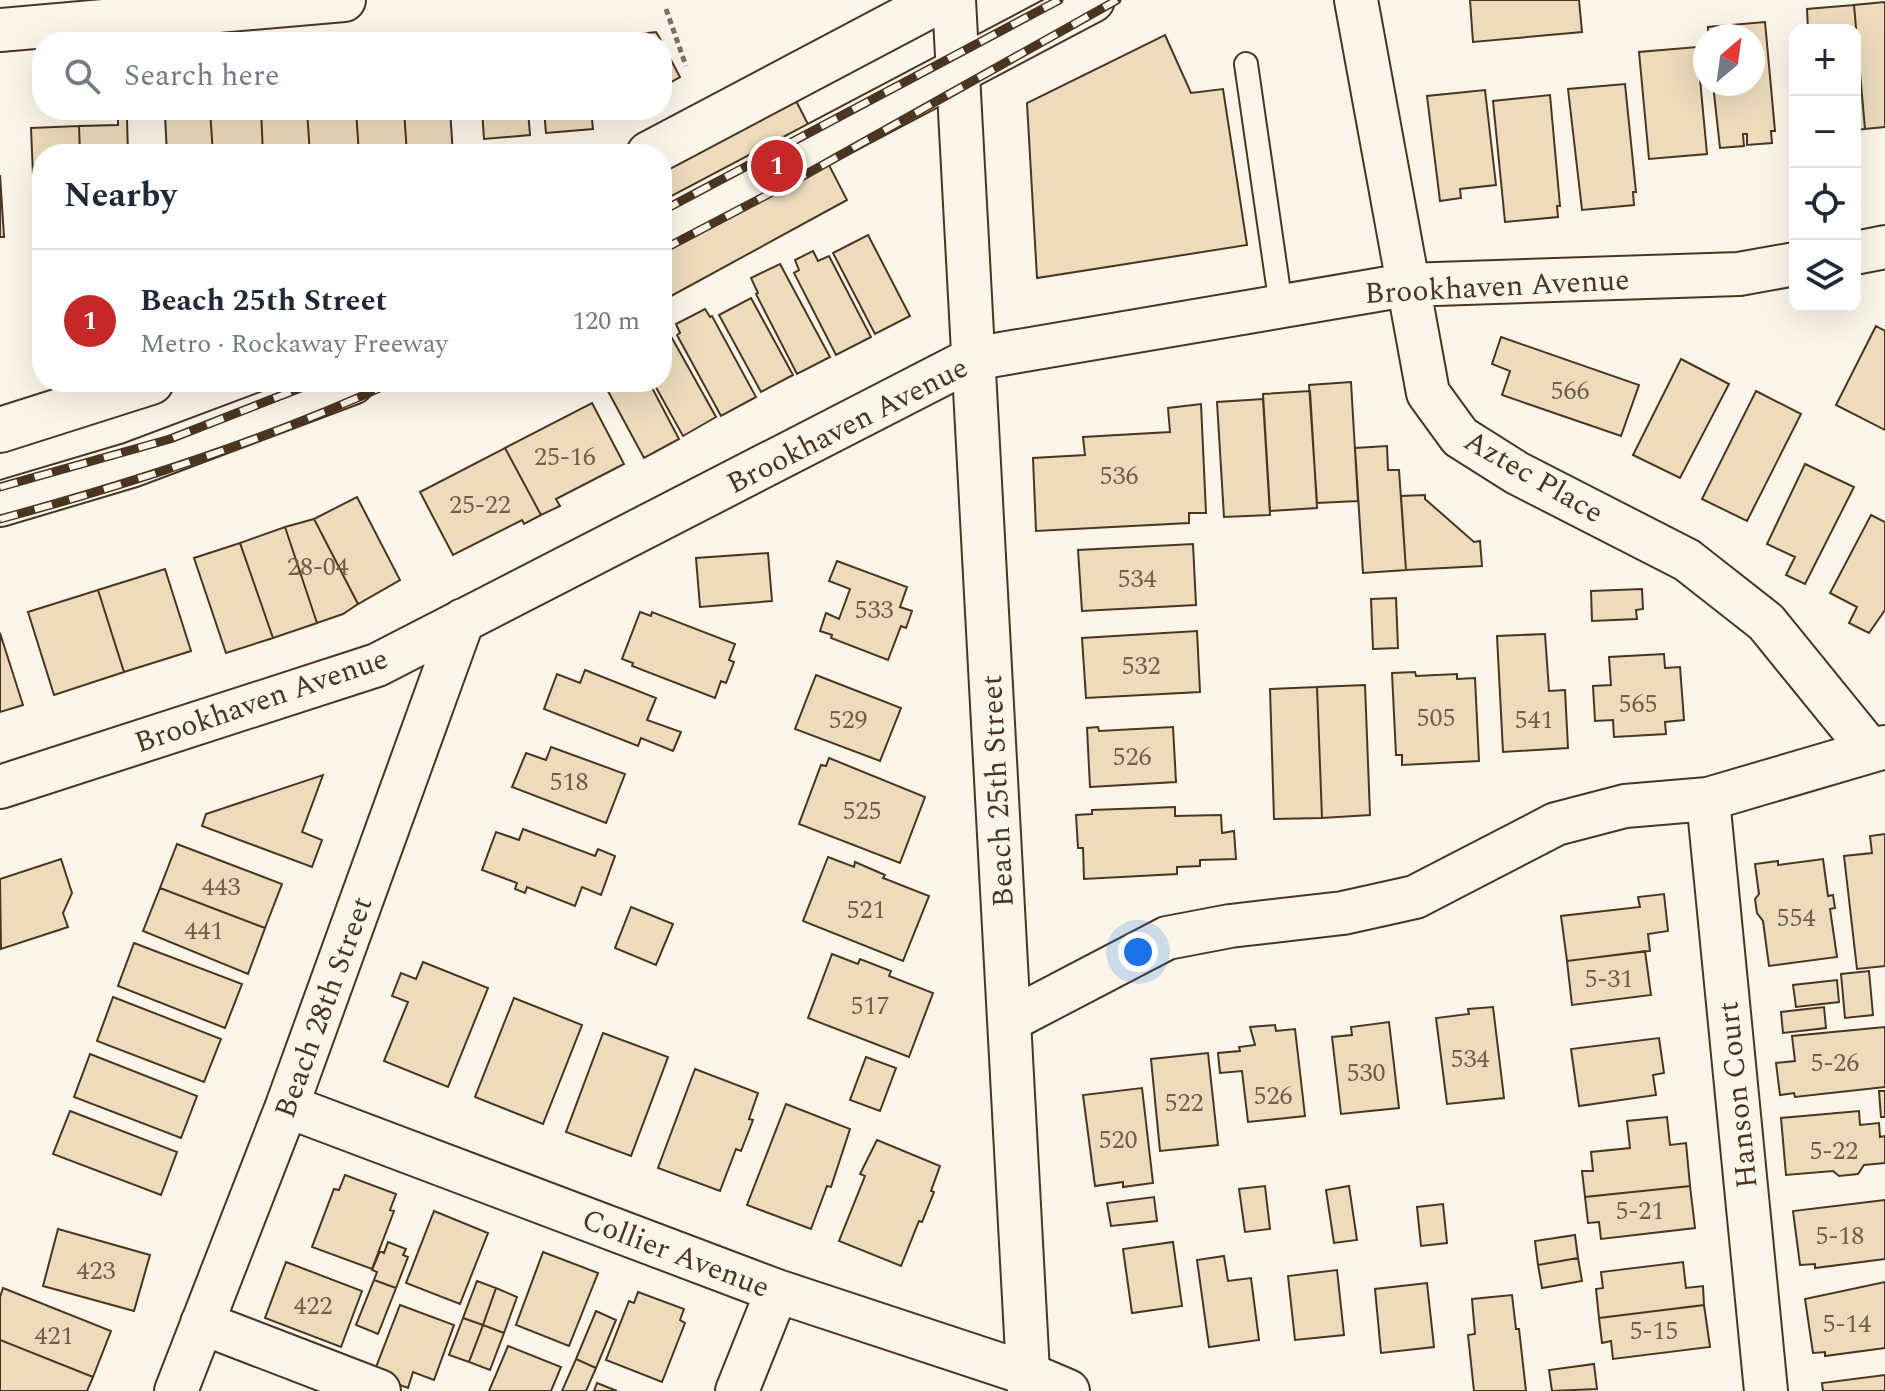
<!DOCTYPE html>
<html lang="en">
<head>
<meta charset="utf-8">
<style>
  :root { --surface:#fff; --page:#f6f6f7; --text:#1f2937; --muted:#747a83; --line:#e0e1e3; --accent:#c62828 }
  body { margin:0; font-family:Spectral,serif; background:var(--page); color:var(--text) }
  .controls { position:absolute; right:24px; top:24px; display:grid; overflow:hidden; border-radius:16px; box-shadow:0 8px 32px #0002 }
  .controls button { width:72px; height:72px; display:grid; place-items:center; padding:0; border:0; border-bottom:2px solid var(--line); background:var(--surface); color:var(--text); font:40px sans-serif }
  .compass { position:absolute; left:1693px; top:24px; width:72px; height:72px; border-radius:50%; background:var(--surface); box-shadow:0 8px 32px #0002; rotate:29deg }
  .you { position:absolute; left:1138px; top:952px; width:28px; height:28px; margin:-20px; border:6px solid #fff; border-radius:50%; background:#1a73e8; box-shadow:0 0 0 12px #1a73e833 }
  .badge { display:grid; place-items:center; width:52px; height:52px; border-radius:50%; background:var(--accent); color:#fff; font-size:26px; font-weight:700 }
  .pin { position:absolute; translate:-50% -50%; border:4px solid #fff; box-shadow:0 2px 8px #0006 }
  .list { margin:0; padding:0; list-style:none }
  h2 { display:flex; justify-content:space-between; align-items:center; height:104px; margin:0; padding:0 32px; font-size:34px }
  h2 small { font-size:26px; font-weight:400; color:var(--muted) }
  .list li { display:grid; grid-template-columns:52px 1fr auto; gap:24px; align-items:center; box-sizing:border-box; height:144px; padding:0 32px; border-top:2px solid var(--line) }
  .list b { display:block; font-size:30px; white-space:nowrap }
  .list p { margin:0; font-size:26px; white-space:nowrap; color:var(--muted) }
  .list em { font-size:26px; font-style:normal; color:var(--muted) }
  .icon { flex:none; width:44px; height:44px; fill:none; stroke:currentColor; stroke-width:2; stroke-linecap:round; stroke-linejoin:round }
  .map { position:relative; flex:none; width:1885px; height:1391px; overflow:hidden }
  .search { position:absolute; background:var(--surface); box-shadow:0 8px 32px #0002; left:32px; top:32px; width:640px; height:88px; display:flex; align-items:center; gap:20px; box-sizing:border-box; padding:0 28px; border-radius:32px; color:var(--muted); font-size:30px }
  .panel { position:absolute; background:var(--surface); box-shadow:0 8px 32px #0002; left:32px; top:144px; width:640px; height:248px; border-radius:32px }
  .map>svg:first-child { display:block }
  .building { fill:#ecdcbc; stroke:#4a3520; stroke-width:2 }
  .lines { fill:none; stroke-linecap:round; stroke-linejoin:round }
  .service-casing { stroke:#4a3520; stroke-width:26 }
  .minor-casing { stroke:#4a3520; stroke-width:46 }
  .tertiary-casing { stroke:#4a3520; stroke-width:48 }
  .path { stroke:#7f6f5c; stroke-width:5; stroke-dasharray:6 4; stroke-linecap:butt }
  .service { stroke:#fbf6e9; stroke-width:22 }
  .minor { stroke:#fbf6e9; stroke-width:42 }
  .tertiary { stroke:#fbf6e9; stroke-width:44 }
  .rail-casing { stroke:#4a3520; stroke-width:9 }
  .rail { stroke:#fbf6e9; stroke-width:6; stroke-dasharray:18; stroke-linecap:butt }
  .labels { text-anchor:middle; stroke-width:6; stroke-linejoin:round; paint-order:stroke }
  .number-label { font-size:26px; fill:#725f47 }
  .street-label { font-size:30px; fill:#4a3520; stroke:#fbf6e9 }
</style>
</head>
<body>
<div class="map">
<svg width="1885" height="1391" viewBox="0 0 1885 1391">
  <rect width="100%" height="100%" fill="#fbf6e9"/>
  <path class="building" d="M1470,0H1579L1582,32L1473,42Z
    M1885,2V127L1865,129L1854,5Z
    M1854,5L1865,129L1855,130V30H1808L1807,9Z
    M1765,22L1775,131H1771L1772,143L1747,145V134H1743L1744,146L1720,148L1713,84H1753V36H1708V27Z
    M656,32L662,42H593L592,39Z
    M1165,35L1191,93L1223,89L1247,245L1037,278L1027,103Z
    M662,43L680,77L662,87Z
    M1697,47L1707,154L1649,159L1639,52Z
    M1625,84L1636,192H1633L1634,205L1582,210L1568,89Z
    M1485,90L1496,185L1460,189L1461,198L1440,201L1427,96Z
    M793,95L847,200L662,301V154Z
    M1550,95L1560,206H1557L1558,217L1505,222L1493,101Z
    M178,110H210L213,154H167L165,115H178Z
    M210,110H261L263,154H213Z
    M261,110H307L310,154H263Z
    M307,110H356L359,154H310Z
    M356,110H404L407,154H359Z
    M404,110H450L453,154H407Z
    M482,110H528L530,135L484,139Z
    M544,110H591L593,129L546,133Z
    M118,119H127L128,154H80L79,126L118,125Z
    M79,126L80,154H42V247L36,248L31,128Z
    M0,175L4,237H0Z
    M868,235L910,316L875,334L833,253Z
    M813,251L818,261L829,256L871,337L836,355L794,273L799,270L795,260Z
    M780,264L830,357L797,374L756,294L758,293L751,278Z
    M751,298L793,375L761,392L719,315Z
    M705,309L710,317L712,316L756,397L721,416L677,335L680,333L676,324Z
    M1876,326L1885,331V430L1836,405Z
    M665,329L672,338L716,417L683,436L653,382H662V330Z
    M1501,337L1639,385L1621,436L1502,395L1510,371L1492,364Z
    M1681,359L1729,384L1680,478L1633,455Z
    M603,382H649L679,439L644,458Z
    M1351,382L1358,501L1317,503L1309,385Z
    M1310,391L1317,508L1270,511L1263,394Z
    M1756,391L1801,414L1747,521L1702,499Z
    M1263,399L1270,515L1224,517L1217,402Z
    M592,403L624,464L556,499L560,506L541,515L505,448Z
    M1201,404L1206,513H1189V523L1036,531L1033,458L1085,455L1083,437L1170,432L1168,408Z
    M1387,446L1388,470H1399L1406,570L1363,573L1355,448Z
    M505,448L541,515L524,524L522,520L453,555L420,492Z
    M1805,464L1854,487L1805,584L1786,575L1795,557L1767,544Z
    M1425,495V499L1474,542L1480,541L1482,566L1406,570L1401,496Z
    M357,497L400,580L358,604L314,519Z
    M1871,515L1885,522V610L1869,633L1849,623L1857,607L1830,593Z
    M314,519L358,604L343,614L317,623L285,527Z
    M285,527L317,623L273,638L240,543Z
    M240,543L273,638L226,653L194,558Z
    M1193,544L1196,605L1082,611L1078,550Z
    M768,553L772,601L700,607L696,558Z
    M837,561L907,587L900,607L912,611L906,628L901,626L888,660L831,638L832,635L820,631L826,613L839,619L850,589L829,581Z
    M165,569L191,651L124,672L98,590Z
    M1642,589L1643,609L1636,610L1637,619L1592,621L1591,591Z
    M98,590L124,672L54,695L28,612Z
    M1396,598L1398,648L1373,649L1371,599Z
    M640,612L651,616L652,612L735,644L729,660L734,662L726,683L721,681L715,698L632,666L633,663L622,659Z
    M1197,631L1200,692L1086,698L1082,638Z
    M0,633L23,705L0,712Z
    M1545,634L1549,691L1565,690L1568,748L1503,752L1497,636Z
    M1664,654L1665,668L1680,667L1684,720L1665,722L1666,734L1614,737L1613,720L1595,721L1593,686L1611,685L1609,657Z
    M585,670L656,698L647,720L681,732L673,751L641,738L638,746L544,709L557,674L580,683Z
    M1415,672L1416,676L1457,674V679L1475,678L1479,761L1402,765V755H1396L1392,673Z
    M816,675L901,708L880,761L795,729Z
    M1365,685L1370,815L1322,818L1317,687Z
    M1317,687L1322,818L1274,819L1270,689Z
    M1098,727L1099,731L1173,727L1176,782L1090,787L1087,728Z
    M551,747L625,774L606,823L512,787L526,753L546,760Z
    M829,758L925,797L900,863L799,824L821,765L826,766Z
    M323,775L302,832L322,840L312,867L202,826L206,814Z
    M1175,807V816L1221,815L1222,833L1234,831L1236,859L1200,860V866L1177,867V874L1084,879L1083,848H1078L1076,815L1092,814V810Z
    M523,829L595,856L598,849L615,856L601,895L582,887L575,906L527,887L525,893L515,889L517,883L482,870L496,832L519,840Z
    M1885,834V966L1857,969L1844,856L1872,853L1870,836Z
    M177,844L282,884L265,928L160,888Z
    M828,857L854,867L855,862L885,875L883,878L929,896L903,961L803,921Z
    M61,859L72,893L63,913L68,927L1,949L0,879Z
    M1823,859L1828,896L1833,895L1835,908L1830,909L1837,957L1769,966L1763,921L1757,913L1755,899L1759,894L1755,864L1778,861V865Z
    M160,888L265,928L248,974L143,931Z
    M1664,894L1668,931L1648,934L1650,951L1567,961L1561,916L1640,907L1638,897Z
    M631,907L673,924L656,965L615,948Z
    M134,943L242,984L225,1028L118,986Z
    M1645,951L1651,995L1572,1005L1567,961Z
    M832,954L858,964L860,959L891,971L889,976L933,993L909,1057L808,1018Z
    M423,962L488,988L448,1087L384,1061L408,1002L392,996L401,973L416,979Z
    M1869,971L1873,1015L1845,1018L1841,974Z
    M1837,980L1839,1002L1796,1007L1793,985Z
    M113,997L221,1039L204,1082L97,1041Z
    M514,998L582,1025L543,1124L475,1097Z
    M1493,1007L1504,1098L1447,1104L1436,1018L1469,1014L1468,1009Z
    M1824,1007L1826,1028L1783,1033L1781,1012Z
    M1389,1022L1399,1108L1341,1114L1332,1037L1352,1035L1351,1027Z
    M1275,1025L1276,1031L1295,1029L1305,1116L1248,1122L1242,1071L1220,1073L1218,1053L1240,1051L1239,1047L1255,1045L1250,1027Z
    M1885,1027V1087L1795,1097L1794,1093L1780,1095L1776,1063L1795,1061L1792,1036Z
    M603,1033L668,1057L631,1156L566,1132Z
    M1659,1038L1664,1073L1653,1075L1656,1095L1579,1106L1571,1049Z
    M1208,1053L1218,1145L1160,1151L1151,1059Z
    M90,1054L197,1096L181,1138L74,1097Z
    M866,1057L896,1068L880,1111L850,1100Z
    M695,1069L758,1093L749,1119L753,1120L741,1151L736,1149L720,1191L658,1168Z
    M1142,1088L1153,1183L1123,1187V1182L1095,1186L1083,1095Z
    M1879,1091H1885V1117H1881Z
    M786,1104L850,1129L831,1187L827,1186L811,1229L747,1205Z
    M70,1111L177,1152L161,1195L53,1154Z
    M1859,1111L1860,1125L1879,1123L1880,1137L1885,1136V1163L1864,1165L1858,1174L1839,1176L1833,1171L1786,1175L1781,1118Z
    M1667,1117L1670,1145L1686,1143L1690,1186L1585,1197L1582,1171H1593L1591,1152L1630,1148L1627,1121Z
    M877,1140L940,1166L931,1191L934,1192L922,1222L919,1221L901,1266L839,1241L865,1176L860,1174Z
    M345,1175L396,1194L390,1210L394,1211L372,1269L312,1247L334,1189L339,1190Z
    M1265,1186L1270,1229L1245,1232L1239,1189Z
    M1349,1186L1357,1240L1334,1243L1326,1190Z
    M1690,1186L1695,1228L1601,1239L1599,1222L1588,1223L1585,1197Z
    M1154,1197L1157,1221L1111,1226L1107,1203Z
    M1885,1200V1259L1815,1268V1264L1800,1265L1793,1211Z
    M1443,1204L1447,1243L1421,1246L1417,1207Z
    M434,1211L488,1233L460,1304L406,1283Z
    M58,1229L150,1255L134,1311L43,1286Z
    M1575,1235L1578,1258L1538,1265L1535,1241Z
    M388,1242L406,1249L403,1255L408,1257L396,1288L374,1280L377,1272L372,1270L380,1251L384,1253Z
    M1173,1242L1182,1306L1132,1313L1123,1249Z
    M543,1252L598,1273L569,1346L516,1325Z
    M1224,1256L1228,1281L1251,1278L1259,1340L1209,1347L1197,1260Z
    M1578,1258L1582,1281L1542,1288L1538,1265Z
    M286,1262L362,1291L341,1347L265,1318Z
    M1683,1262L1686,1288L1703,1286L1704,1305L1599,1318L1596,1289L1603,1288L1601,1272Z
    M1337,1270L1344,1335L1295,1340L1288,1276Z
    M374,1280L396,1288L378,1334L356,1325Z
    M477,1281L496,1288L483,1325L463,1318Z
    M1885,1282V1348L1825,1356V1352L1813,1353L1805,1299Z
    M1427,1283L1434,1347L1381,1353L1375,1289Z
    M3,1288L111,1331L93,1377L0,1340V1297Z
    M496,1288L517,1297L504,1333L483,1325Z
    M638,1292L684,1309L680,1320L685,1323L662,1382L606,1360L629,1301L634,1303Z
    M1512,1295L1516,1329H1519L1526,1391H1474L1468,1335L1475,1334L1472,1299Z
    M400,1305L454,1325L434,1380L413,1372L408,1388L373,1375Z
    M1704,1305L1710,1347L1613,1359L1611,1341L1602,1343L1599,1318Z
    M596,1311L616,1320L596,1368L576,1359Z
    M463,1318L483,1325L469,1362L449,1355Z
    M483,1325L504,1333L490,1370L469,1362Z
    M0,1340L93,1377L87,1391H0Z
    M508,1346L561,1367L551,1391H489Z
    M576,1359L596,1368L586,1391H562Z
    M1594,1364L1597,1389L1552,1391L1549,1370Z
    M1885,1375V1391H1823L1822,1383Z
    M597,1383L617,1391H594Z"/>
  <g class="lines">
    <defs>
      <path id="service" d="M1246,64L1281,306"/>
      <path id="minor" d="M954,0L1029,1391
        M1356,0L1428,393L1460,437L1517,473L1687,560L1766,622L1870,750
        M0,30L344,0
        M1855,253L1885,247
        M0,787L377,665L972,359L1406,285L1739,274L1795,264
        M1708,799L1766,1391
        M1010,1020L1167,938L1230,926L1343,913L1415,897L1556,824L1625,806L1708,799L1885,747
        M287,1106L777,1291L1028,1374L1068,1391
        M202,1323L379,1391
        M176,1391L287,1106L463,620
        M737,1391L777,1291"/>
      <path id="tertiary" d="M649,154L940,0
        M662,227L1092,0
        M0,430L151,382
        M0,504L131,465L352,382"/>
    </defs>
    <use href="#service" class="service-casing"/>
    <use href="#minor" class="minor-casing"/>
    <use href="#tertiary" class="tertiary-casing"/>
    <path class="path" d="M666,9L686,66"/>
    <use href="#service" class="service"/>
    <use href="#minor" class="minor"/>
    <use href="#tertiary" class="tertiary"/>
    <defs>
      <path id="rail" d="M662,211L1059,0
        M662,250L803,176L1117,0
        M0,487L170,439L316,382
        M0,519C133,483 267,440 393,382"/>
    </defs>
    <use href="#rail" class="rail-casing"/>
    <use href="#rail" class="rail"/>
  </g>
  <g class="labels">
    <g class="number-label">
      <text x="1570" y="399">566</text>
      <text x="565" y="465">25-16</text>
      <text x="1119" y="484">536</text>
      <text x="480" y="513">25-22</text>
      <text x="318" y="575">28-04</text>
      <text x="1137" y="587">534</text>
      <text x="874" y="618">533</text>
      <text x="1141" y="674">532</text>
      <text x="1638" y="712">565</text>
      <text x="1436" y="726">505</text>
      <text x="848" y="728">529</text>
      <text x="1534" y="728">541</text>
      <text x="1132" y="765">526</text>
      <text x="569" y="790">518</text>
      <text x="862" y="819">525</text>
      <text x="221" y="895">443</text>
      <text x="866" y="918">521</text>
      <text x="1796" y="926">554</text>
      <text x="204" y="939">441</text>
      <text x="1609" y="987">5-31</text>
      <text x="870" y="1014">517</text>
      <text x="1470" y="1067">534</text>
      <text x="1835" y="1071">5-26</text>
      <text x="1366" y="1081">530</text>
      <text x="1273" y="1104">526</text>
      <text x="1184" y="1111">522</text>
      <text x="1118" y="1148">520</text>
      <text x="1834" y="1159">5-22</text>
      <text x="1640" y="1219">5-21</text>
      <text x="1840" y="1244">5-18</text>
      <text x="96" y="1279">423</text>
      <text x="313" y="1314">422</text>
      <text x="1847" y="1332">5-14</text>
      <text x="1654" y="1339">5-15</text>
      <text x="54" y="1344">421</text>
    </g>
    <g class="street-label">
      <text transform="translate(1497 286) rotate(-3)" y="10">Brookhaven Avenue</text>
      <text transform="translate(847 425) rotate(-27)" y="10">Brookhaven Avenue</text>
      <text transform="translate(1534 476) rotate(30)" y="10">Aztec Place</text>
      <text transform="translate(261 700) rotate(-19)" y="10">Brookhaven Avenue</text>
      <text transform="translate(997 791) rotate(-93)" y="10">Beach 25th Street</text>
      <text transform="translate(323 1007) rotate(-70)" y="10">Beach 28th Street</text>
      <text transform="translate(1737 1095) rotate(-96)" y="10">Hanson Court</text>
      <text transform="translate(676 1253) rotate(21)" y="10">Collier Avenue</text>
    </g>
  </g>
</svg>
<div class="controls">
<button>+</button>
<button>−</button>
<button><svg class="icon" aria-label="locate" viewBox="0 0 24 24"><circle cx="12" cy="12" r="6"/><path d="M12 2v4M12 18v4M2 12h4M18 12h4"/></svg></button>
<button><svg class="icon" aria-label="layers" viewBox="0 0 24 24"><path d="M12 4l9 5-9 5-9-5zM3 14l9 5 9-5"/></svg></button>
</div>
<svg class="compass" viewBox="-18 -18 36 36"><path d="M0-13l5 13h-10z" fill="#e53935"/><path d="M0 13l5-13h-10z" fill="#747a83"/></svg>
<div class="you"></div>
<div class="pin badge" style="left:777px;top:166px">1</div>
<div class="search"><svg class="icon" aria-label="search" viewBox="0 0 24 24"><circle cx="10" cy="10" r="6"/><path d="M15 15l6 6"/></svg>Search here</div>
<section class="panel">
<h2>Nearby<small></small></h2>
<ul class="list">
<li><span class="badge">1</span><div><b>Beach 25th Street</b><p>Metro · Rockaway Freeway</p></div><em>120 m</em></li>
</ul>
</section>
</div>
</body>
</html>
